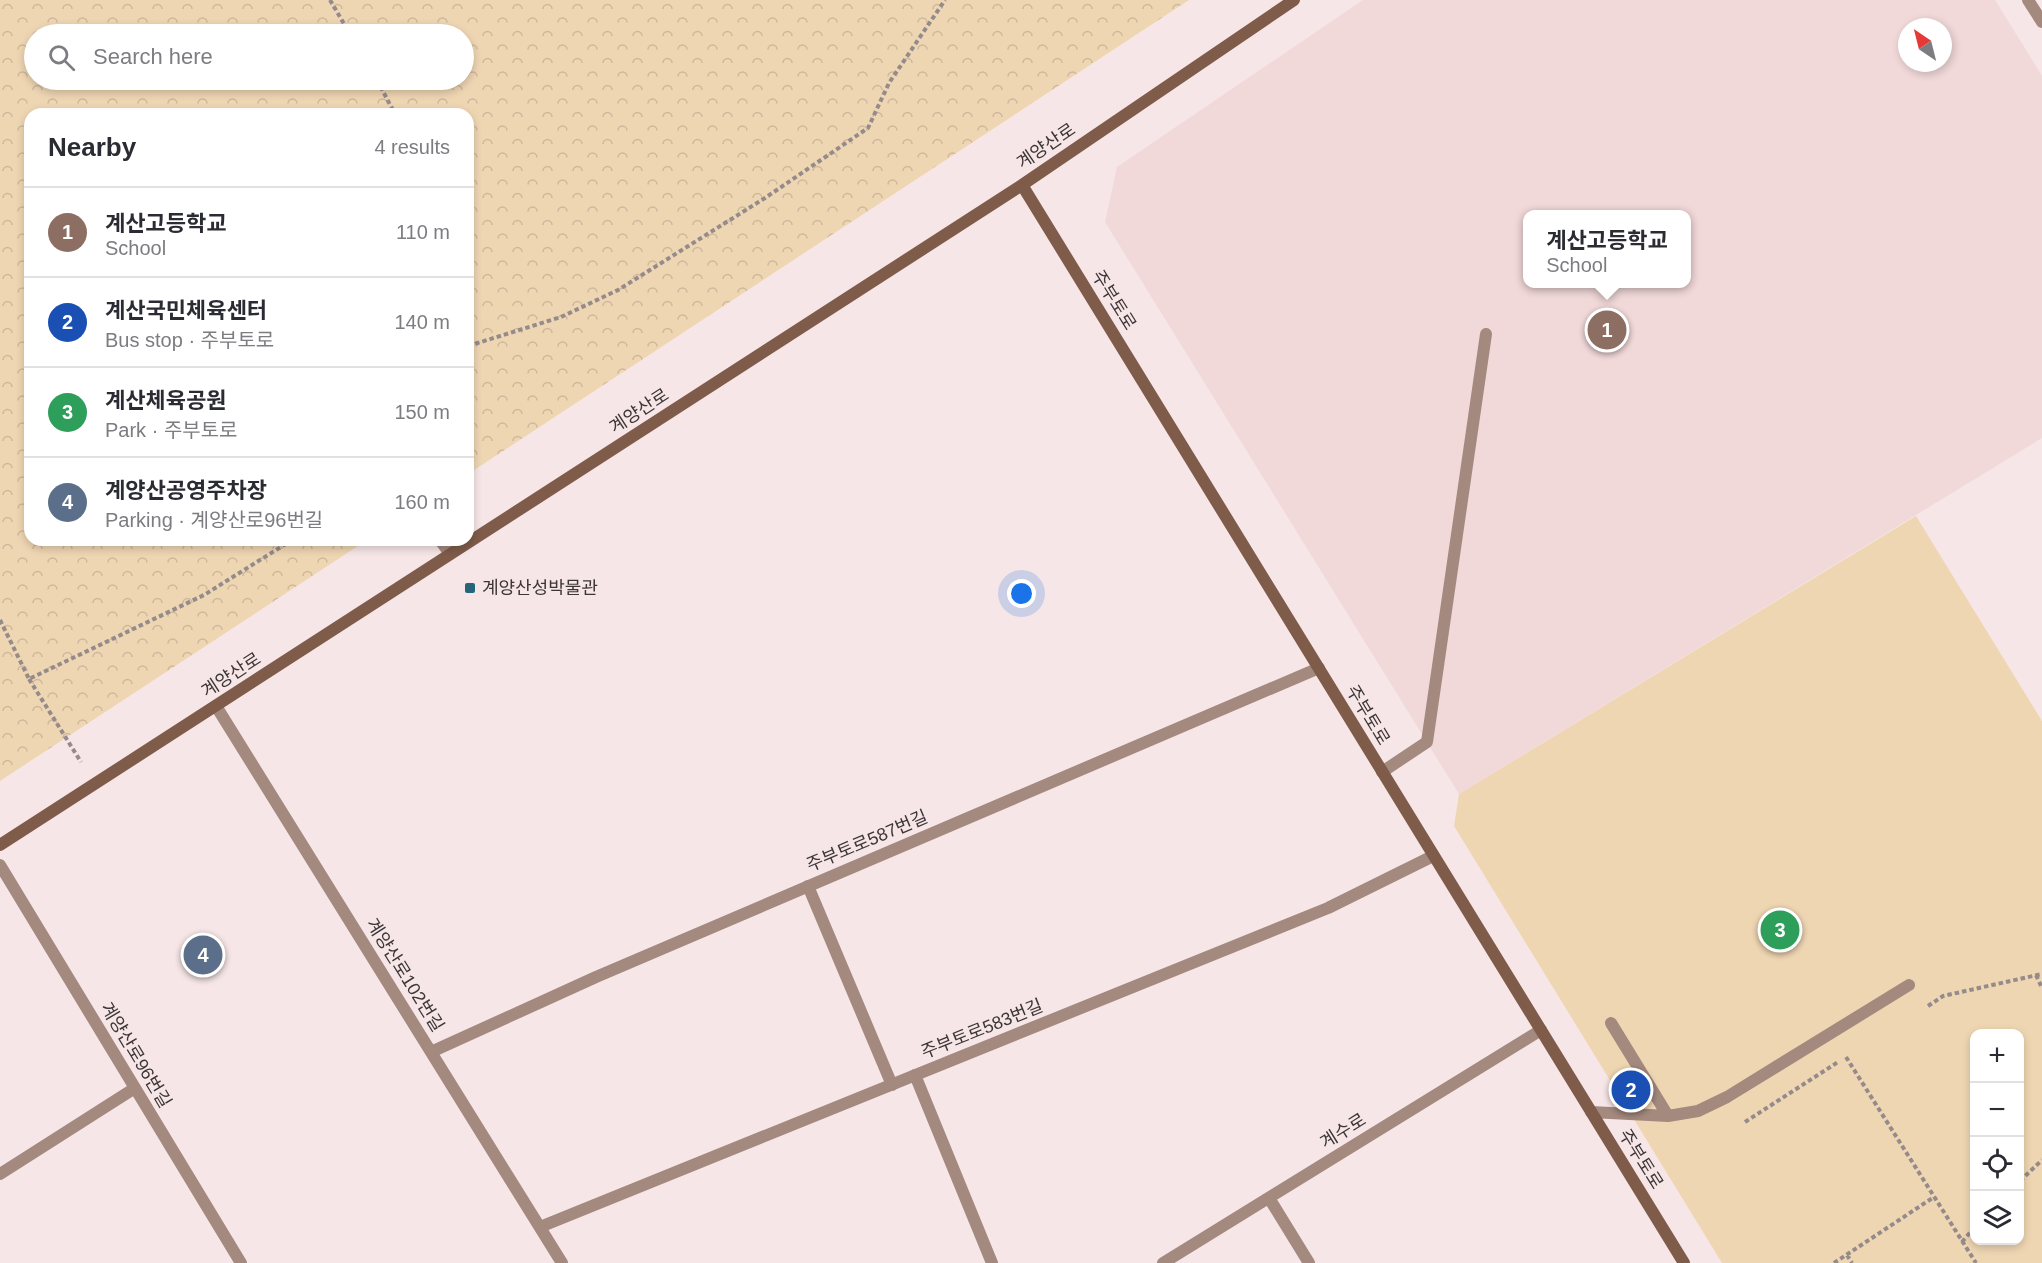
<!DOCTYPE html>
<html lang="en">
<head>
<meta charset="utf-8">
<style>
  :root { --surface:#fff; --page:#f2f2f3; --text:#2b2b33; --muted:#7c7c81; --line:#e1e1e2; --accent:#25657a }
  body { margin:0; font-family:Arial,"Noto Sans KR",sans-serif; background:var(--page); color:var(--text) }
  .controls { position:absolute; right:18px; bottom:18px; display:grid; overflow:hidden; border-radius:12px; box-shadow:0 3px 9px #0003 }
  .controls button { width:54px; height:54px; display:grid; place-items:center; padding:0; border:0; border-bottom:2px solid var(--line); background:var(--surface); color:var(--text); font:30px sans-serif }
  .compass { position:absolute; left:1898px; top:18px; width:54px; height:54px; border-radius:50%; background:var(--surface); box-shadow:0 3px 9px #0003; rotate:325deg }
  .you { position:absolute; left:1022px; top:594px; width:21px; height:21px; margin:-15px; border:4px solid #fff; border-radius:50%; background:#1a73e8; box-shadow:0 0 0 9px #1a73e833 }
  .badge { display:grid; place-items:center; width:39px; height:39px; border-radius:50%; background:var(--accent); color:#fff; font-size:20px; font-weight:700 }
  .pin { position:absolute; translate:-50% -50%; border:3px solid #fff; box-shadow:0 2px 6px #0006 }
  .popup { position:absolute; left:1523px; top:210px; width:168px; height:78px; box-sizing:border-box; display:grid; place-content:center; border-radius:12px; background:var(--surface); filter:drop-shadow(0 2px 4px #0005); font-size:20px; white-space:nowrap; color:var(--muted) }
  .popup b { font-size:22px; color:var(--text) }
  .popup::after { content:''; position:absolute; left:50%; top:100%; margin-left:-12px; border:12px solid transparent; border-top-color:var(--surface) }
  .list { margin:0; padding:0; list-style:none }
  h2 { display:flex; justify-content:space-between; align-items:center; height:78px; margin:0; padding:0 24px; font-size:26px }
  h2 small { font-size:20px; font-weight:400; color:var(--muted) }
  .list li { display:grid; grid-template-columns:39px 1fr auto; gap:18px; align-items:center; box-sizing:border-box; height:90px; padding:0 24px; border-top:2px solid var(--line) }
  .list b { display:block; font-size:22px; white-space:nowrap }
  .list p { margin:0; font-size:20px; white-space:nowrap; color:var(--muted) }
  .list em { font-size:20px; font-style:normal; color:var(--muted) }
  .icon { flex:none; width:33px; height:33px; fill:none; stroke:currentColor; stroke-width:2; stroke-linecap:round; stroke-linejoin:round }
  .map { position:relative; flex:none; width:2042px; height:1263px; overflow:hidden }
  .search { position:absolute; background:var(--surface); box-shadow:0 3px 9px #0003; left:24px; top:24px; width:450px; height:66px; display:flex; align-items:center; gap:15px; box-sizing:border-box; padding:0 21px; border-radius:33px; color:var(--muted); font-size:22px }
  .panel { position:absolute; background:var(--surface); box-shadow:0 3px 9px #0003; left:24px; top:108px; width:450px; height:438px; border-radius:18px }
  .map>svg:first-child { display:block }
  .built { fill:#f1d8d9; fill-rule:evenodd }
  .forest { fill:url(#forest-crowns); fill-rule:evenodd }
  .park { fill:#efd6b3; fill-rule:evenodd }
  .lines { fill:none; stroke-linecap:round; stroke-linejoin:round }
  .path { stroke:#968b8b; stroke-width:4; stroke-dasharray:4.5 3; stroke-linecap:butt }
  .lane { stroke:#a3897e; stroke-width:12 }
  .street { stroke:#a3897e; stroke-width:12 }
  .secondary { stroke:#7f5b4a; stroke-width:12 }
  .poi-dot { fill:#25657a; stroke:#f7e6e7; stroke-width:2 }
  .labels { text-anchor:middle; stroke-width:6; stroke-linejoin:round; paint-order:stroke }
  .street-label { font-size:18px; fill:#3c3636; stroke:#f7e6e7 }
  .poi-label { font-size:18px; fill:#3c3636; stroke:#f7e6e7; text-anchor:start }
</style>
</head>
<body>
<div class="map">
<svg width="2042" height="1263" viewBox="0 0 2042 1263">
  <defs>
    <pattern id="forest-crowns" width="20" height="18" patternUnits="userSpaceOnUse" patternTransform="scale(1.5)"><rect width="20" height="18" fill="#efd6b3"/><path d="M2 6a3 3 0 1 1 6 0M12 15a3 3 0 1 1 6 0" fill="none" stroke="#ceb89b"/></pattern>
  </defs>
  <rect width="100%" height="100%" fill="#f7e6e7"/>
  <path class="built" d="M1363,0H1995L2042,76V438L1459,794L1105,222L1117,167ZM1907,27H1943V63H1907ZM1528,214H1686V284H1528Z"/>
  <path class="forest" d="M0,0H1189L468,474V114H30V540H367L0,781ZM34,34H464V80H34Z"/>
  <path class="park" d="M1916,516L2042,721V1263H1722L1454,826L1459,794ZM1974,1034H2020V1240H1974Z"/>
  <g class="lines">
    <path class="path" d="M330,0L350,34
      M377,80L395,114
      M468,346L561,317L618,290L765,198L868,128L889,83L945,0
      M0,620L29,679L204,595L292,540
      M29,679L81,762
      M2036,975L2042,988
      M1928,1006L1943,996L2042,974
      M1846,1057L1976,1263
      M1745,1122L1838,1062
      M2020,1181L2042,1160
      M1962,1242L1974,1228
      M1847,1255L1852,1263
      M1834,1263L1934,1197"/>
    <path class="lane" d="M440,540L450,554
      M1382,772L1427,742L1486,334
      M808,886L892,1085
      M1611,1023L1668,1116
      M915,1075L992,1263
      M1591,1112L1668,1116L1698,1111L1727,1097L1909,985"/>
    <path class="street" d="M2028,0L2042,22
      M216,706L562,1263
      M0,865L241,1263
      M431,1052L596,977L1319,668
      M0,1174L135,1088
      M1269,1198L1309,1263
      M540,1227L1328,908L1433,856
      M1163,1263L1541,1030"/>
    <path class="secondary" d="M1022,185L1684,1263
      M0,845L1022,185L1294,0"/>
  </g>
  <rect class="poi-dot" x="464" y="582" width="12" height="12" rx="3"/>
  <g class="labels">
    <g class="street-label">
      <text transform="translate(1046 146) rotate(-34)" y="6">계양산로</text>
      <text transform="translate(1114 300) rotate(58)" y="6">주부토로</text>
      <text transform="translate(639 411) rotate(-33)" y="6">계양산로</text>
      <text transform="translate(231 675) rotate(-33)" y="6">계양산로</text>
      <text transform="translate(1368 715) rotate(59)" y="6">주부토로</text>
      <text transform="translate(867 841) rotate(-23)" y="6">주부토로587번길</text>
      <text transform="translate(405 975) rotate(58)" y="6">계양산로102번길</text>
      <text transform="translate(982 1029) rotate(-22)" y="6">주부토로583번길</text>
      <text transform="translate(136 1055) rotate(59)" y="6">계양산로96번길</text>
      <text transform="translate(1343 1131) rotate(-32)" y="6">계수로</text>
      <text transform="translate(1641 1159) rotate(58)" y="6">주부토로</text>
    </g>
    <g class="poi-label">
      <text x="482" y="594">계양산성박물관</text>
    </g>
  </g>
</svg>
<div class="controls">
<button>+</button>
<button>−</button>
<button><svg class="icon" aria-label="locate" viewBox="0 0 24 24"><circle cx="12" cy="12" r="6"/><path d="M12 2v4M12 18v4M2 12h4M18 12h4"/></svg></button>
<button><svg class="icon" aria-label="layers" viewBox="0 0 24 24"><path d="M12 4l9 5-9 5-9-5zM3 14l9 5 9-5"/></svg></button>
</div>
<svg class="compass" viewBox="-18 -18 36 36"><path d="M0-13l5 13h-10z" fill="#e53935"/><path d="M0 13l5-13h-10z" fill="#7c7c81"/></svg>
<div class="you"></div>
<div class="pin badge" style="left:1607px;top:330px;background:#8d6e63">1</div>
<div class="popup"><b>계산고등학교</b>School</div>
<div class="pin badge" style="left:1631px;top:1090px;background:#1a4fb4">2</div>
<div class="pin badge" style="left:1780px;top:930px;background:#2e9e5b">3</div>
<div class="pin badge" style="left:203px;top:955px;background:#5c6f8a">4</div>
<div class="search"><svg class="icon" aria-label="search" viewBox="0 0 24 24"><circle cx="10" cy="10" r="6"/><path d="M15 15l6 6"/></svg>Search here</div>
<section class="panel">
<h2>Nearby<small>4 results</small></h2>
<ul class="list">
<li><span class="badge" style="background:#8d6e63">1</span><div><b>계산고등학교</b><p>School</p></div><em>110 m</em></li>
<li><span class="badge" style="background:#1a4fb4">2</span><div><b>계산국민체육센터</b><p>Bus stop · 주부토로</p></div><em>140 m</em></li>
<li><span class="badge" style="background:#2e9e5b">3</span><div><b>계산체육공원</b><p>Park · 주부토로</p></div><em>150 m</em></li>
<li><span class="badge" style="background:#5c6f8a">4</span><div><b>계양산공영주차장</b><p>Parking · 계양산로96번길</p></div><em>160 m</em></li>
</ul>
</section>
</div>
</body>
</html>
